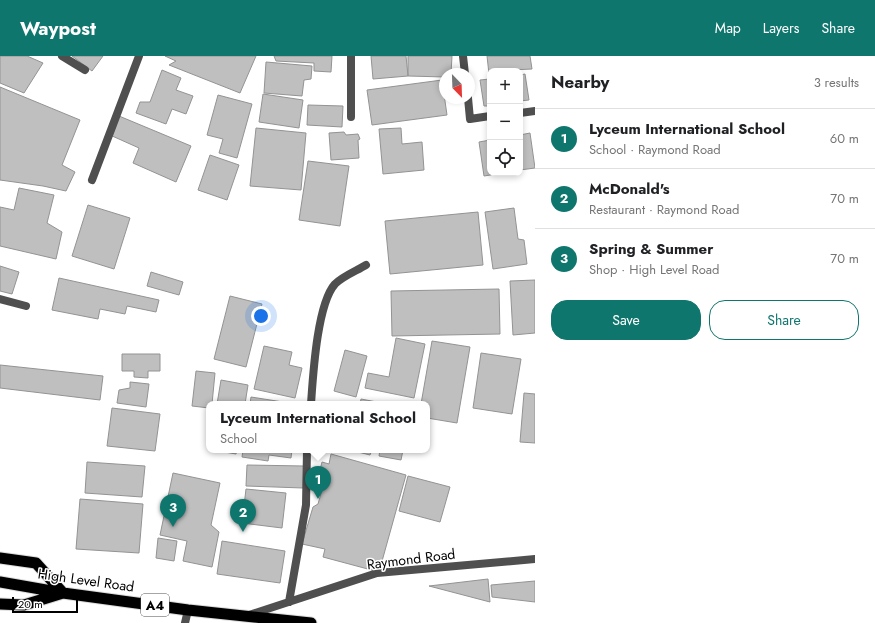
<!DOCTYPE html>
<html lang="en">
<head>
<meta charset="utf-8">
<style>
  :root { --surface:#fff; --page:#f2f2f2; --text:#202124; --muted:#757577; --line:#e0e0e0; --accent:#0f766e }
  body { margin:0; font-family:Jost,sans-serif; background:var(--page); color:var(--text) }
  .controls { position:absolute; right:12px; top:12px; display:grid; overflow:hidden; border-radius:8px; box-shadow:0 2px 6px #0003 }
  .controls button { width:36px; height:36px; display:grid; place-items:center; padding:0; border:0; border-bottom:1px solid var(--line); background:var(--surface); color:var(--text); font:20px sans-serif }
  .compass { position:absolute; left:439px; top:12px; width:36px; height:36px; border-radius:50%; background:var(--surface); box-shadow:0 2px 6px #0003; rotate:157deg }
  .scale { position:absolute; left:12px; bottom:10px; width:66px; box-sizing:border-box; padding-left:4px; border:2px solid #000; border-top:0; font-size:11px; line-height:14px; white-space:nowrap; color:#000; -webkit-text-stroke:3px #fff; paint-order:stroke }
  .you { position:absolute; left:261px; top:260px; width:14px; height:14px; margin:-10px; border:3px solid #fff; border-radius:50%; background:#1a73e8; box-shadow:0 0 0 6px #1a73e833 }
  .badge { display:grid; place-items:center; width:26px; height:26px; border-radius:50%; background:var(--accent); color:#fff; font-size:13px; font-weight:700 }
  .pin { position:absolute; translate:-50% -33px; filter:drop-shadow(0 1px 2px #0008) }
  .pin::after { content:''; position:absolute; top:21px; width:14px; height:12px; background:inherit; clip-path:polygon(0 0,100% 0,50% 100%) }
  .popup { position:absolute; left:206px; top:345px; width:224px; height:52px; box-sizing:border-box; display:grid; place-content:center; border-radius:8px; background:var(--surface); filter:drop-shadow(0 1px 3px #0005); font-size:13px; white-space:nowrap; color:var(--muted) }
  .popup b { font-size:15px; color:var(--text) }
  .popup::after { content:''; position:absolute; left:50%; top:100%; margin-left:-8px; border:8px solid transparent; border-top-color:var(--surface) }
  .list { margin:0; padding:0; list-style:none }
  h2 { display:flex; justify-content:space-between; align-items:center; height:52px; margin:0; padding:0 16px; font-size:17px }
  h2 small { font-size:13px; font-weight:400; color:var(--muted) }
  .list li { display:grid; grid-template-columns:26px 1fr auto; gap:12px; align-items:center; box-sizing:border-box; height:60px; padding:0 16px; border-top:1px solid var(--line) }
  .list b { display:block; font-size:15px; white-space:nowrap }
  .list p { margin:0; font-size:13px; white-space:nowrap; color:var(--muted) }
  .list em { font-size:13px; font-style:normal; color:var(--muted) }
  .actions { display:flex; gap:8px; padding:12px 16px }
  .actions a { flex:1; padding:9px 0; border:1px solid var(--accent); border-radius:16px; text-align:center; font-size:14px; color:var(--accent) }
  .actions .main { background:var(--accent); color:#fff }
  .icon { flex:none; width:22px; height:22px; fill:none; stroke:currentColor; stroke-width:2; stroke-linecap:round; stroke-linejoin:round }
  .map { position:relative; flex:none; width:535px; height:567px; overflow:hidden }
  header { display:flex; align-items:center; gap:24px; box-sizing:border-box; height:56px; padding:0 20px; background:var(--accent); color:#fff }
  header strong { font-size:19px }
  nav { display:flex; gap:22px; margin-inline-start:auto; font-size:14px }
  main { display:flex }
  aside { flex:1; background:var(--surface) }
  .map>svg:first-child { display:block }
  .building { fill:#bfbfbf; stroke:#939393 }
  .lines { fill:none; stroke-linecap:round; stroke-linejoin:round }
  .trunk-casing { stroke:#dbdbdb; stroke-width:13 }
  .minor { stroke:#4f4f4f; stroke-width:8 }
  .trunk { stroke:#000; stroke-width:11 }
  .labels { text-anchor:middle; stroke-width:3; stroke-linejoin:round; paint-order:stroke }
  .shield { fill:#fff; stroke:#4c4c4c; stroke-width:1 }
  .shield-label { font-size:13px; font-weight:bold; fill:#000 }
  .street-label { font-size:14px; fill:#000; stroke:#fff }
</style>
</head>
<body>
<header>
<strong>Waypost</strong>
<nav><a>Map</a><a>Layers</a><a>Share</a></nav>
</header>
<main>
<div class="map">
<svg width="535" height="567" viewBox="0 0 535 567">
  <rect width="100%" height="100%" fill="#fff"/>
  <path class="building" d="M0,0H27L43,7L24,37L0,27Z
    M72,0H103L92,15Z
    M165,0H256L240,37L169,9L176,5Z
    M274,0H332L331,16L314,15V7L276,5Z
    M371,0H406L408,20L373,23Z
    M408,0H452L451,18H445V21L408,20Z
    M487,0H530L532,13L490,15L489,18Z
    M266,6L312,10L311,23L304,24L302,40L264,37Z
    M162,14L181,22L176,34L193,40L186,58L172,53L166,68L136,57L140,46H150Z
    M525,18L529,44L520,45V19Z
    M490,23V50H484L480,24Z
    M442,24L447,59L372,69L367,34Z
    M0,31L80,64L62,109L75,116L66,135L43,130L0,124Z
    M263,38L303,44L299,72L259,66Z
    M218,39L252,48L237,102L219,97L223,83L207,79Z
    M308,49L343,50L342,71L307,69Z
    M119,60L191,90L176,126L133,107L139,92L110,79Z
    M256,72L306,77L301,134L250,130Z
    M401,72L402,88L422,86L424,114L383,118L379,73Z
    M344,76L346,79L358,78L360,83L358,84L359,102L331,104L329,77Z
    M530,77L535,112L520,114V79Z
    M490,84V117H503L484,120L479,86Z
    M210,99L239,109L227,144L198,134Z
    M308,105L349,110L340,170L299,164Z
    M19,132L54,139L47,167L62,176L56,203L0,190V151L14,154Z
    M88,149L130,162L114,213L72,200Z
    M514,152L518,183L524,184L527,208L493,213L485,156Z
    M478,156L483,209L390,218L385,165Z
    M0,210L19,216L12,238L0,235Z
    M151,216L183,226L179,239L147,230Z
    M59,222L159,244L156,256L127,250L125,258L100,253L98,263L52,254Z
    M535,224V277L513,279L510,225Z
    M499,233L500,278L392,280L391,235Z
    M230,240L262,248L246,311L214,303Z
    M396,282L425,288L414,342L365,332L368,317L389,321Z
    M432,285L470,291L457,367L427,362V348H421Z
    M264,290L292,296L289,309L302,312L295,342L254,333Z
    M345,294L367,300L356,341L334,335Z
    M481,297L521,303L512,358L473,352Z
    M122,298H160V315H148V322L134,321V315H122Z
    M0,309L103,320L100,344L0,332Z
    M196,315L215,317L212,348H209V352L192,350Z
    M221,324L248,329L245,348H217Z
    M130,326L149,328L146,351L117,347L119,334L130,332Z
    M524,337L535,338V387L520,386Z
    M251,341L283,346V348H250Z
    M361,343L382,347L381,348H360Z
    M112,352L160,358L155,395L107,390Z
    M213,394H237L236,398Z
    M243,394H292L291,402L269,399L268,405L242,401Z
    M350,394H372L370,399Z
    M380,394H403L401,404L379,400Z
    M331,398L406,419L379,516L323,501L325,493L302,488L313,451L318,448L324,427L318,422L322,406L329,408Z
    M87,406L145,410L142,441L85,437Z
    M247,409L304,410L303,432L246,430Z
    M173,417L220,427L211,469L219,476L212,511L183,505L187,485L160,479Z
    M408,420L450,431L440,466L399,455Z
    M246,433L286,437L282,472L242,467Z
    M80,443L143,448L139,497L76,493Z
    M158,482L177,485L174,505L156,502Z
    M222,485L285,495L280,527L217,518Z
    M488,523L490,546L429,530Z
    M535,525V546L492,541L491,529Z"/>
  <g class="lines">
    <defs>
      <path id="trunk" d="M0,502L36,507L63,537L24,549L0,548
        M0,526L63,537L188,554L311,567"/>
    </defs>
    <use href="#trunk" class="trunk-casing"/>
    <path class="minor" d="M62,0L85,14
      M351,0V61
      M463,0L465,18
      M468,42L470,63L490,60
      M520,57L535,55
      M92,124L139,0
      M0,243L26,250
      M311,348C313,320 317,248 335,228C343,220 356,215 366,209
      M289,546L306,449L307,394
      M249,559L377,517L535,503
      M185,567L188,554"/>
    <use href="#trunk" class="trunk"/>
  </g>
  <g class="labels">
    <rect class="shield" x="141" y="538" width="28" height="22" rx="3"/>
    <g class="shield-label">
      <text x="155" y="554">A4</text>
    </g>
    <g class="street-label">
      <text transform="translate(411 503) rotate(-7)" y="5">Raymond Road</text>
      <text transform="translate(86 524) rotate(8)" y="5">High Level Road</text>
    </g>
  </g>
</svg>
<div class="controls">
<button>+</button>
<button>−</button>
<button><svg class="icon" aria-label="locate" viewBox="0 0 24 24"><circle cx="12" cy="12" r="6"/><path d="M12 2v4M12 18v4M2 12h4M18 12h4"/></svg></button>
</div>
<svg class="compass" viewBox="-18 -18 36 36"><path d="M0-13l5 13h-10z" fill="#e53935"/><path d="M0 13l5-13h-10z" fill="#757577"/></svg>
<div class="scale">20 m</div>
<div class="you"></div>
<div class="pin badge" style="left:318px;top:443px">1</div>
<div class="popup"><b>Lyceum International School</b>School</div>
<div class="pin badge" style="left:243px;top:476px">2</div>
<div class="pin badge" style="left:173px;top:471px">3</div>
</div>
<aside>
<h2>Nearby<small>3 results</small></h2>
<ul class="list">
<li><span class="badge">1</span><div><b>Lyceum International School</b><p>School · Raymond Road</p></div><em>60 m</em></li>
<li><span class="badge">2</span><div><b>McDonald's</b><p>Restaurant · Raymond Road</p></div><em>70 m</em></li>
<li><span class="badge">3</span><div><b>Spring &amp; Summer</b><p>Shop · High Level Road</p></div><em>70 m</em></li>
</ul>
<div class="actions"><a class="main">Save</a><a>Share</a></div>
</aside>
</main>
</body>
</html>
